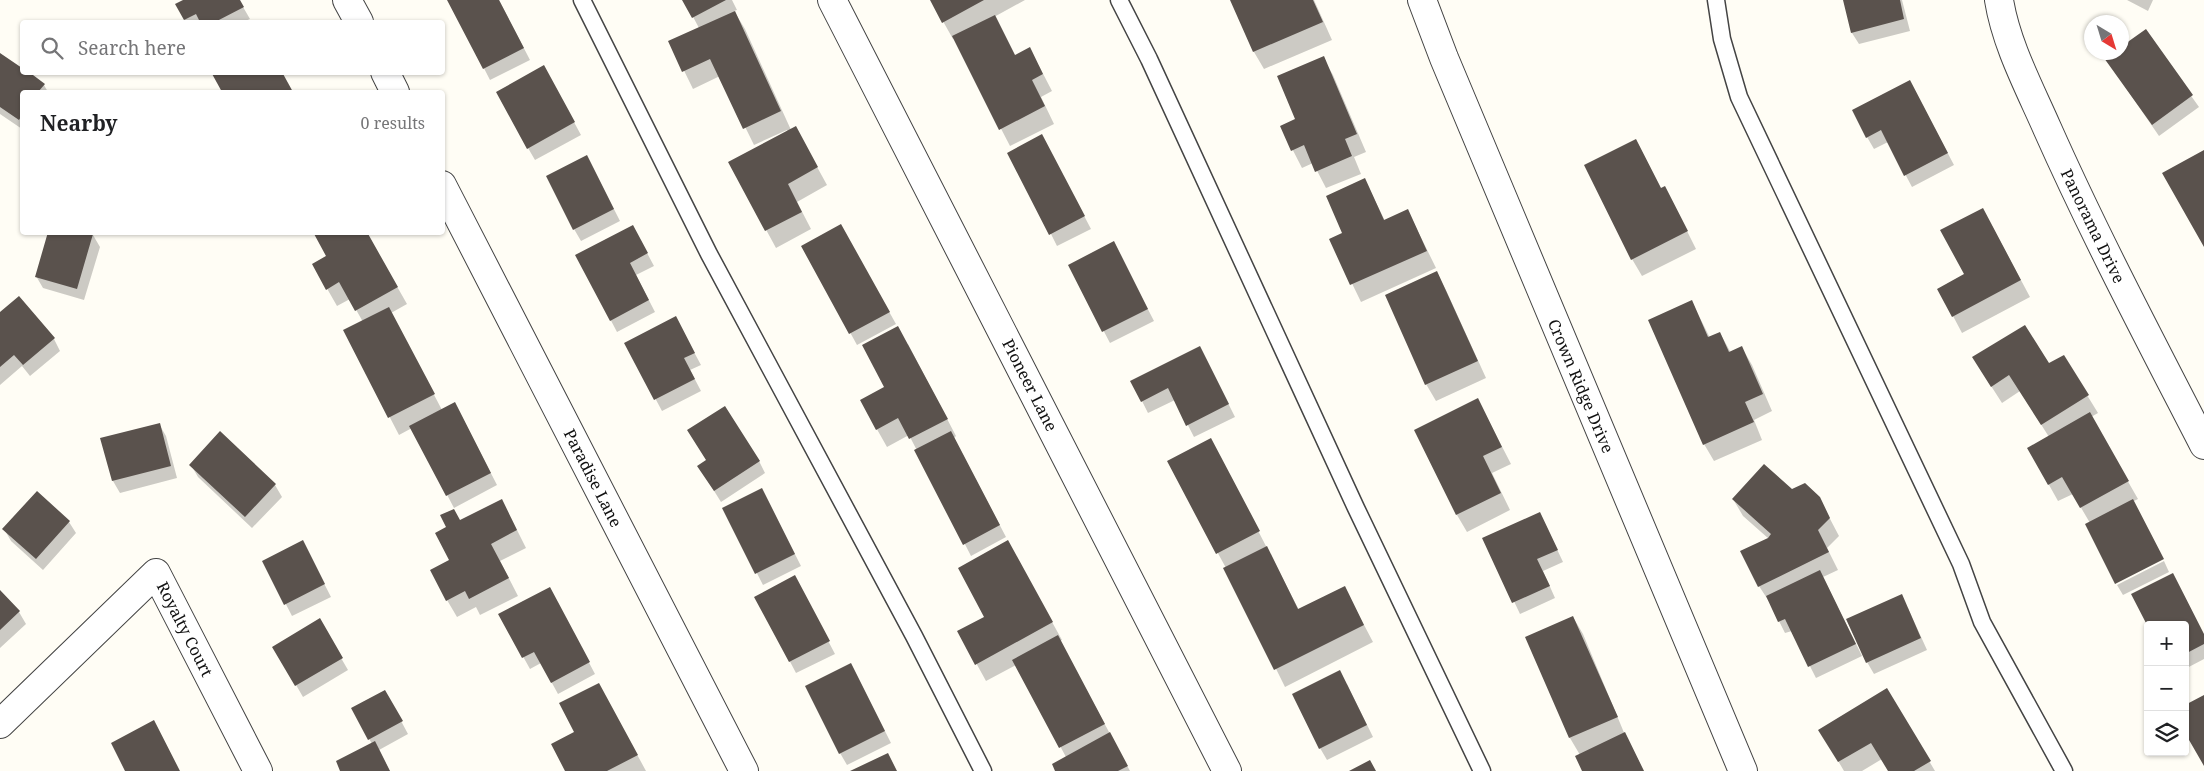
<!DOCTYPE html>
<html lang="en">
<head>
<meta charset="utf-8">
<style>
  :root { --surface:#fff; --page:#f2f2f2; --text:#202124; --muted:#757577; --line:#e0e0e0 }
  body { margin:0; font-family:"Noto Serif",serif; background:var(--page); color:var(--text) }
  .controls { position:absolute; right:15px; bottom:15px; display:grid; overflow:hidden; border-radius:5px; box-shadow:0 1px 4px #0004 }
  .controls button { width:45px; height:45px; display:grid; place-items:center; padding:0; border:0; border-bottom:1px solid var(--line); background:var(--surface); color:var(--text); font:25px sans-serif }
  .compass { position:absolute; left:2084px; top:15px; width:45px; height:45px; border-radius:50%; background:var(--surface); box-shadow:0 1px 4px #0004; rotate:142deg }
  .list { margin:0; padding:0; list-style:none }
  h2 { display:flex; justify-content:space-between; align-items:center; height:65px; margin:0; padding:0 20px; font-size:21px }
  h2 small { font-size:16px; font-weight:400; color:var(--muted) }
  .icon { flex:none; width:28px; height:28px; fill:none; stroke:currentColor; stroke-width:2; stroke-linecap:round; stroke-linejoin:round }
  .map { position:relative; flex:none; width:2204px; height:771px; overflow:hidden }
  .search { position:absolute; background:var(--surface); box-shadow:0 1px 4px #0004; left:20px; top:20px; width:425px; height:55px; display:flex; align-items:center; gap:12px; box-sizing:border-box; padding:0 18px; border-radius:5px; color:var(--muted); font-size:19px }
  .panel { position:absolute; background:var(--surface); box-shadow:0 1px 4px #0004; left:20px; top:90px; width:425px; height:145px; border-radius:5px }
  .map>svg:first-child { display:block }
  .shadow { fill:#0003 }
  .building { fill:#5a524d }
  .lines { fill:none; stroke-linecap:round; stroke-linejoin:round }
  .service-casing { stroke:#444; stroke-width:19 }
  .minor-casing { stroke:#444; stroke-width:30 }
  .service { stroke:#fff; stroke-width:16 }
  .minor { stroke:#fff; stroke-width:28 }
  .labels { text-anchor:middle; stroke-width:5; stroke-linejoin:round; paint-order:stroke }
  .street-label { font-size:16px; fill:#111; stroke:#fff }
</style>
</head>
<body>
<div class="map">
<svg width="2204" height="771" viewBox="0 0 2204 771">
  <rect width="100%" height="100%" fill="#fffdf5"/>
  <path class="shadow" d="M186,0H239L250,19L243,22H186L177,5Z
    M449,0H499L530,60L490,80Z
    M684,0H732L737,10L734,11L745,29L791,130L805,145L827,185L797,202L811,229L776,248L730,163L788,132L787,130L754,145L720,76L693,89L670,42L699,28Z
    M931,0H1025L994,17L1015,56L1039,66L1052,91L1041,97L1054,124L1010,146L954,38L953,39Z
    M1232,0H1314L1332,40L1264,69L1254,52Z
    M1844,0H1902L1910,31L1859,44L1852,33Z
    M2127,0H2153L2148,11Z
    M2145,31L2199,107L2159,136L2106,59L2122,52V48Z
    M0,54L22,70V72L44,85L48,92H22V129L0,114Z
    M1323,58L1333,75L1366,152L1354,157L1361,174L1326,188L1313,163L1302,168L1281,127L1297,120Z
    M212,72H281L292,92H223Z
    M550,78L581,135L535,160L528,148Z
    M1916,93L1954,165L1912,187L1888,142L1874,149L1867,137Z
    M1636,140L1661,189L1674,205L1696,249L1642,276L1632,259Z
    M1048,147L1091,229L1057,246L1051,234Z
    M593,168L620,221L581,241L574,229Z
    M1365,180L1385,221L1408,211L1436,268L1361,302L1331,240L1344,234Z
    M841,226L896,324L857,345L803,247Z
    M1992,226L2030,297L1962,333L1953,316L1966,275Z
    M49,232H84L93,235L100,247L84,300L43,288L36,276Z
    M366,232L407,304L391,313L442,410L461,415L497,485L454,508L412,428L399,435L345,331L363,322L350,299L337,306L313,264Z
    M639,238L654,266L636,275L655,312L617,332L577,256Z
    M1120,255L1154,321L1110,343L1069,265Z
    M1437,273L1446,290L1486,378L1436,401L1426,384Z
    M1692,302L1710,338L1720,333L1731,353L1742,348L1752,365L1772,411L1754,420L1762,440L1714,461L1704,444Z
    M0,314L54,339L60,351L30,376L22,366L0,385Z
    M682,330L701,365L690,370L701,391L662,411L626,344Z
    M908,344L956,436L954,438L1006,537L971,556L909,435L887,447L861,401L886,387Z
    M2063,356L2098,413L2091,417L2138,499L2090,523L2073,494L2058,501L2029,449L2049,437L2020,391L2002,403L1984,375L2049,365Z
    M1206,359L1235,417L1194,437L1175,400L1148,413L1142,401Z
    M1478,400L1511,464L1492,473L1510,510L1467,532L1457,515Z
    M159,424L166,436L177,478L120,493L113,481L102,439Z
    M220,433L275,485L282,497L252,528L198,477L191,465Z
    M1220,457L1299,610L1344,587L1373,642L1285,687L1226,568L1168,462Z
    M707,461H759L765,473L721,502L706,478Z
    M1792,491L1819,498L1839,536L1827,548L1838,570L1823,577L1862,656L1816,678L1792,631L1785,633L1770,603L1759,586L1769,539L1743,516L1733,499Z
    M768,501L801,566L763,585L724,509Z
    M1540,513L1563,562L1543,571L1555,598L1520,614L1484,538Z
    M511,518L526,548L500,561L518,596L480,615L476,607L457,617L447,600L451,560L460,521Z
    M69,522L76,533L43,570L11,541L4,529Z
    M309,554L331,597L292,616L264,562Z
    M1017,559L1062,640L1060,641L1130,771H1057L1066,757L1016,665L986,681L959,632L986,617Z
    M2164,561L2169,572L2123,595L2117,585Z
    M801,589L835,654L796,673L756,597Z
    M0,592L19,612L26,624L0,648Z
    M556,600L595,674L558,694L541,663L530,669L500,615Z
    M1908,608L1927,650L1874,674L1867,662Z
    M1573,617L1583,634L1625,735L1644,771H1583L1580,755L1570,738L1527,638Z
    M319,620L348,670L303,697L274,647Z
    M2185,625L2204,635V659L2185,669Z
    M851,664L891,743L847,765L840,753Z
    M1347,684L1373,737L1327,760L1320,748Z
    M1887,690L1935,771H1889L1882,759L1862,771H1844L1820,730Z
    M385,691L408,734L379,750L390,771H342L372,744L353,709Z
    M608,701L646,771H567L575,733Z"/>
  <path class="building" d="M183,0H240L244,7L215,22H200L196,14L184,20L175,4Z
    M447,0H499L524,48L483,69Z
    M682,0H726L692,18Z
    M930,0H984L942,23Z
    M1230,0H1313L1323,22L1253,52Z
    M1843,0H1900L1904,19L1851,33Z
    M735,11L781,111L743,129L710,59L682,72L668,41Z
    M995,15L1015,55L1030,47L1043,74L1032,80L1045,106L999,130L952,36Z
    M2146,29L2193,95L2152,125L2104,58L2113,52H2122V46Z
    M0,53L22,68V72H29L45,84L38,92H22V115L19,120L0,107Z
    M1324,56L1357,134L1345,139L1352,156L1315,172L1304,145L1291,151L1280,126L1295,119L1277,76Z
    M544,65L575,122L527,149L496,92Z
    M211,72H282L293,92H222Z
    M1910,80L1948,153L1904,176L1881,130L1866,138L1852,110Z
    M796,126L818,167L788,184L802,212L765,231L728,162Z
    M1042,134L1085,216L1049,235L1007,153Z
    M1636,139L1661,188L1665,186L1688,231L1631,260L1584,165Z
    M2204,150V247L2162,173Z
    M587,155L614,209L573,230L546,176Z
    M1365,178L1384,220L1408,209L1427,251L1350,285L1329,239L1342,233L1326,196Z
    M1983,208L2021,280L1952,317L1937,289L1964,274L1940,230Z
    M841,224L890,312L849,334L801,246Z
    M633,225L648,253L630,263L649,300L610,321L575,255Z
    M48,232L93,234L77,289L35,277Z
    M313,232H367L398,287L355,311L339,282L326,290L312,264L326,256Z
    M1114,241L1148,309L1102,332L1068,265Z
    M1437,271L1478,361L1425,385L1385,295Z
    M19,296L55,338L23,365L14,355L0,367V312Z
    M1692,300L1708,337L1720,332L1729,352L1742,346L1763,394L1745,402L1754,422L1703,445L1648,320Z
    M389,307L435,394L388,418L343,330Z
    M676,316L695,353L684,358L695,379L654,400L624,343Z
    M2025,325L2049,363L2064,355L2089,395L2041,425L2009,375L1991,387L1972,357Z
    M898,326L948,419L909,439L898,418L876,430L860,400L884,387L862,345Z
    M1200,346L1229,404L1186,426L1168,388L1141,402L1130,381Z
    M1478,398L1502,447L1483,456L1501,493L1456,515L1414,430Z
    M455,402L491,473L446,496L409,426Z
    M725,406L760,461L714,491L697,466L706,460L687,430Z
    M2090,412L2129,481L2080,508L2062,477L2048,485L2027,448Z
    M160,423L171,466L112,481L100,438Z
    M220,431L276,484L245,517L189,465Z
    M951,431L1000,525L963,545L914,450Z
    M1211,438L1260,531L1216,554L1167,461Z
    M1764,464L1792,489L1805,483L1820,497L1830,518L1818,530L1829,552L1758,587L1740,551L1768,538L1771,534L1732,499Z
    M762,488L795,554L755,574L722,508Z
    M37,491L70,521L36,559L2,529Z
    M502,499L517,530L491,544L509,578L469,599L465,591L446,601L430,570L449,560L435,533L446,527L440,515L454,509L460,520Z
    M2133,499L2164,559L2115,584L2085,524Z
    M1540,512L1558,550L1537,559L1550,586L1512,603L1482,538Z
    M303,540L325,584L284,605L262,561Z
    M1008,540L1053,622L975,665L957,631L984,617L958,568Z
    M1267,546L1298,609L1345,586L1364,625L1274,670L1223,568Z
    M1820,570L1856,644L1808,667L1785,619L1778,622L1766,596Z
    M2173,573L2204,634V644L2185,654V625H2147L2131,594Z
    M795,575L830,641L789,662L754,597Z
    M550,587L590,662L551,683L534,652L522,658L498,614Z
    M0,590L20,611L0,630Z
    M1902,594L1921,638L1866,663L1846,619Z
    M1573,616L1618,717L1569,738L1525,637Z
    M320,618L343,658L295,686L272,647Z
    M1058,635L1105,724L1059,748L1012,660Z
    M851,663L885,731L839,754L805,686Z
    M1340,670L1367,725L1319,749L1292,694Z
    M599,683L638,755L607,771H565L551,744L574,732L559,703Z
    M1887,688L1931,761L1914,771H1888L1871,743L1838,762L1818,730Z
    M385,690L403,721L368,740L351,708Z
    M2204,695V766L2185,733V705Z
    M154,720L180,771H125L111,743Z
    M1110,732L1128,766L1118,771H1055L1052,764Z
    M1625,732L1644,771H1582L1575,756Z
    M375,741L390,771H340L336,761Z
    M888,753L897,771H850Z
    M1370,760L1376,771H1349Z"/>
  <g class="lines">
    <defs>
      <path id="service" d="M582,0L709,254L914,636L983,771
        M1119,0L1149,59L1356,508L1482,771
        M1716,0L1722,39L1739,97L1961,564L1982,622L2064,771"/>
      <path id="minor" d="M347,0L359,22
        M832,0L1227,771
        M1422,0L1444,58L1743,771
        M1999,0C2006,44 2029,87 2047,128C2095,236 2150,340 2204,445
        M385,72L395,92
        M442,185L744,771
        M0,724L156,573L258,771"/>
    </defs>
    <use href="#service" class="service-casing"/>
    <use href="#minor" class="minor-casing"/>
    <use href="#service" class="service"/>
    <use href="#minor" class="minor"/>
  </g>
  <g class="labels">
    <g class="street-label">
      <text transform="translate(2093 226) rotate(64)" y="6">Panorama Drive</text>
      <text transform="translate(1030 385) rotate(63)" y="6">Pioneer Lane</text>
      <text transform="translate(1581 386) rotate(67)" y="6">Crown Ridge Drive</text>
      <text transform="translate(593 478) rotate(63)" y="6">Paradise Lane</text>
      <text transform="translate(185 629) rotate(63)" y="6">Royalty Court</text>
    </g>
  </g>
</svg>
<div class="controls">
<button>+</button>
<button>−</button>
<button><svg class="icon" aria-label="layers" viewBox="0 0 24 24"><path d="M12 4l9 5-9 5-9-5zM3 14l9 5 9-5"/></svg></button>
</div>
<svg class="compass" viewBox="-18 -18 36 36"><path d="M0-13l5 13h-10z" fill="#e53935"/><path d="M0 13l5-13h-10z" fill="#757577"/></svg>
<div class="search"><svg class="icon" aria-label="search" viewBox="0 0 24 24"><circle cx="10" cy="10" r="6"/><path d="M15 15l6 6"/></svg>Search here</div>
<section class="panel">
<h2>Nearby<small>0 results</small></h2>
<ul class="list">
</ul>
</section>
</div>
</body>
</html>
